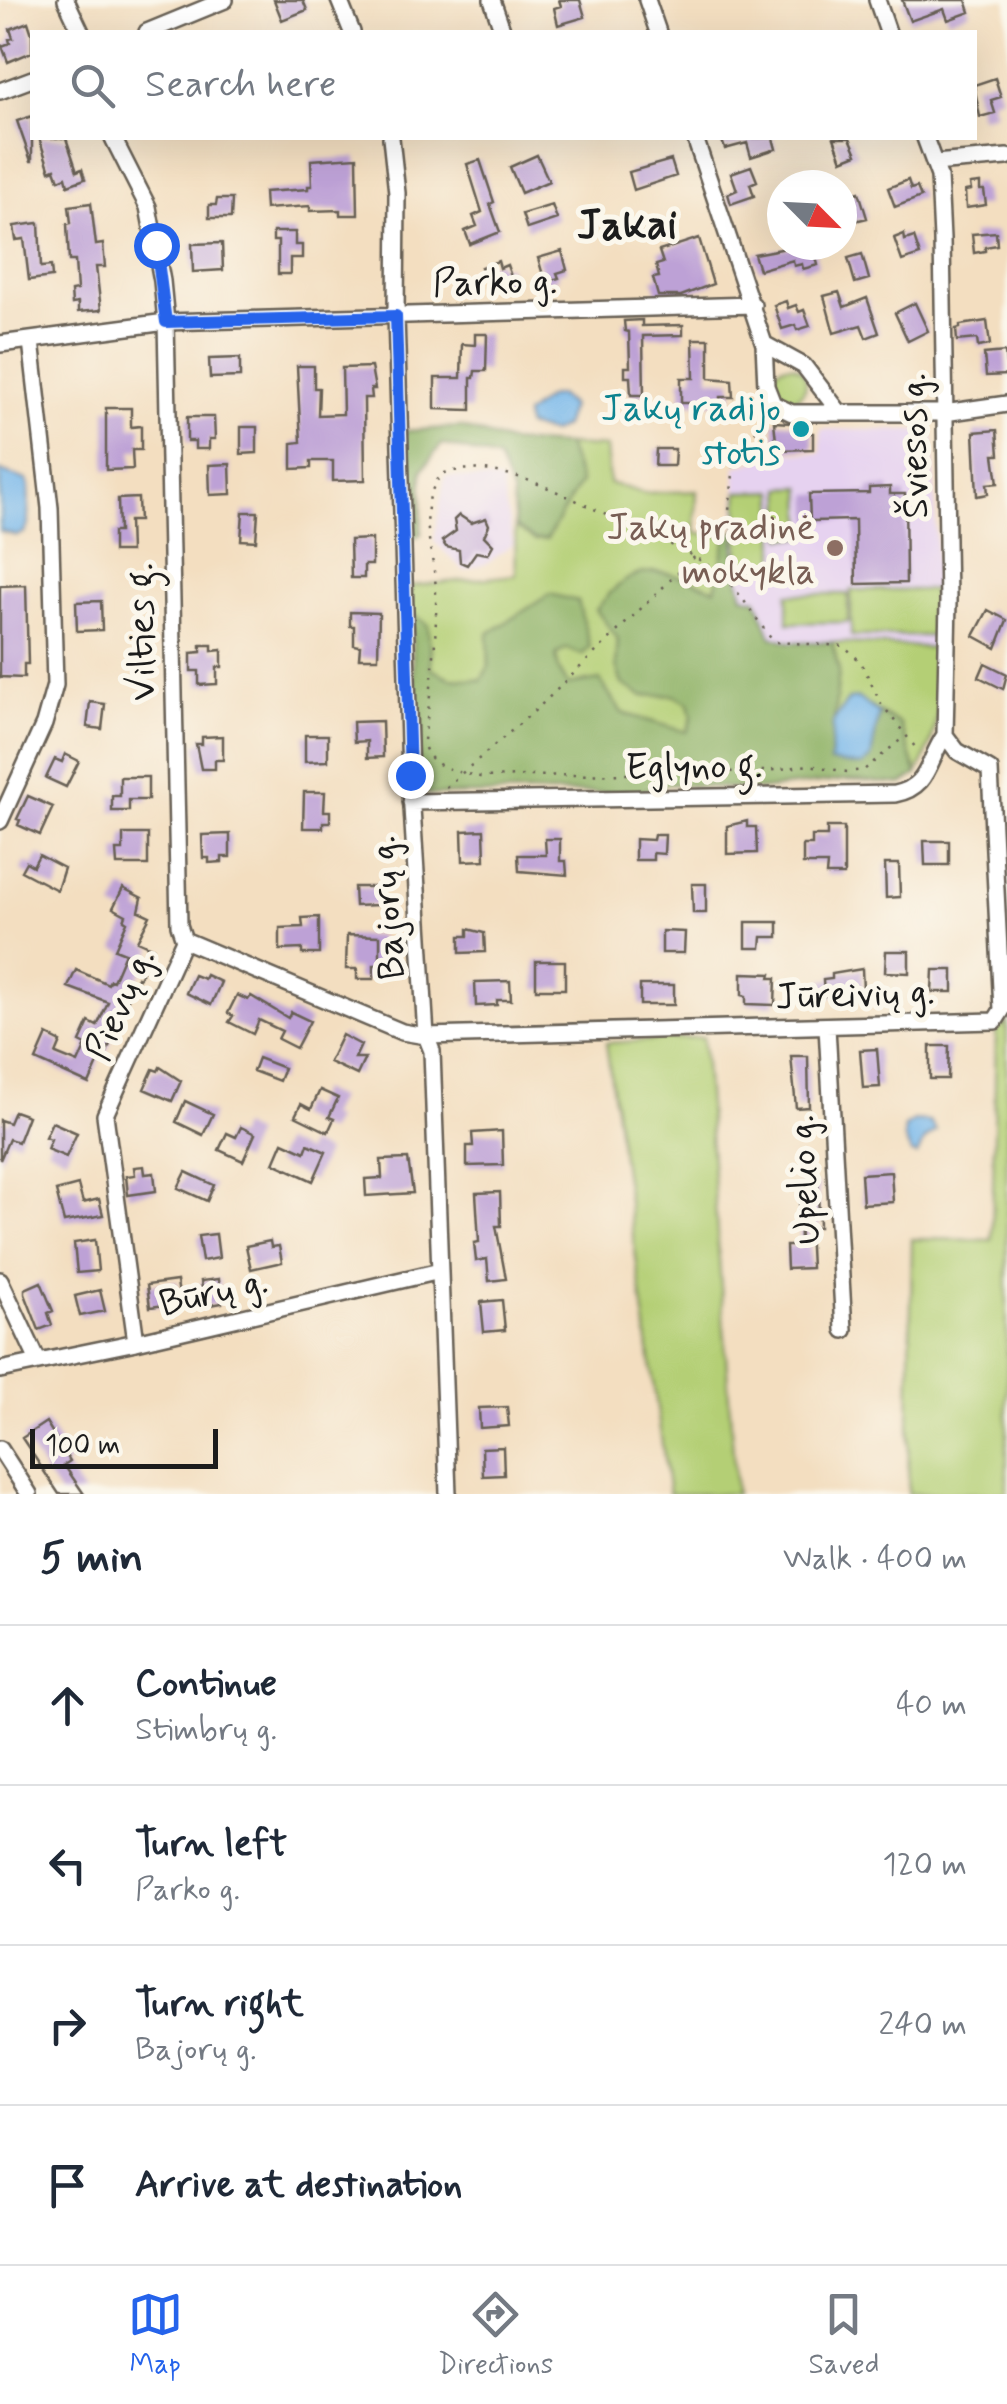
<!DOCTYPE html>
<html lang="en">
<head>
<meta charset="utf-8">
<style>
  :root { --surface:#fff; --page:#f2f2f3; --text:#1f2937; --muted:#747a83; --line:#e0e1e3; --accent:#2563eb }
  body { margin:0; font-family:Mynerve,sans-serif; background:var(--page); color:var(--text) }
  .compass { position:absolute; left:767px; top:170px; width:90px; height:90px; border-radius:50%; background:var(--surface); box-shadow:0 10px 40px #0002; rotate:114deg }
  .scale { position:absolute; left:30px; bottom:25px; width:188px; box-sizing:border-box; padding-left:10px; border:5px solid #1c1c1c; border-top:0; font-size:28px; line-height:35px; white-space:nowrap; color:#1c1c1c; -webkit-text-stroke:8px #fbf7ec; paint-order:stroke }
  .stop { position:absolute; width:30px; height:30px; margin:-22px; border:8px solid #2563eb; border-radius:50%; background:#fff }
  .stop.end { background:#2563eb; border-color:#fff; box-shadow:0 2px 10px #0008 }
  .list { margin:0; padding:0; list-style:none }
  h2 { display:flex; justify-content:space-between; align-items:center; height:130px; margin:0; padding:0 40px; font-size:42px }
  h2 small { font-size:32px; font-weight:400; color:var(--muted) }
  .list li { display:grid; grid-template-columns:65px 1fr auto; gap:30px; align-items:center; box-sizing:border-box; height:160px; padding:0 40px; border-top:2px solid var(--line) }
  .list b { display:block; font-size:38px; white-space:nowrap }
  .list p { margin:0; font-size:32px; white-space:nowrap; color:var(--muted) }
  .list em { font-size:32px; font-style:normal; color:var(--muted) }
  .icon { flex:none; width:55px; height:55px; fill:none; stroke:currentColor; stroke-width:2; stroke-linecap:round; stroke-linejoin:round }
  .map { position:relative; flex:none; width:1007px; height:1494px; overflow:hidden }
  .search { position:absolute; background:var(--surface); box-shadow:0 10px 40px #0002; left:30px; right:30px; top:30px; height:110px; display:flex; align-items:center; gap:25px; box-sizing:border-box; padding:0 35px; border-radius:0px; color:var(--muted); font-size:38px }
  .sheet { height:770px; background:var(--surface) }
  nav { display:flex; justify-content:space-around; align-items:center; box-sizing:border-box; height:140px; border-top:2px solid var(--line); background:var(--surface); font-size:28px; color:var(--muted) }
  nav a { display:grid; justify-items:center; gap:5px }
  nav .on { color:var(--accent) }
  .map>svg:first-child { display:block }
  .built { fill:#e6d2f0 }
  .green { fill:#b4cf75; stroke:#687648; stroke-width:2.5 }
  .forest { fill:#8fb266; stroke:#566741; stroke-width:2.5 }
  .water { fill:#75b6ea; stroke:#486983; stroke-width:2.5 }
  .building { fill:#bda1d6 }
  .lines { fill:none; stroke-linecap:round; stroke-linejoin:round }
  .minor-casing { stroke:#676055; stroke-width:20 }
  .path { stroke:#676055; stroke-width:2.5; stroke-dasharray:2.5 8; stroke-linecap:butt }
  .minor { stroke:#fff; stroke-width:15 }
  .route { stroke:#2563eb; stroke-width:12 }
  .culture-dot { fill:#0f9aa8; stroke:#fbf7ec; stroke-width:4 }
  .education-dot { fill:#8d6e63; stroke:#fbf7ec; stroke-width:4 }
  .labels { text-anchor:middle; stroke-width:10; stroke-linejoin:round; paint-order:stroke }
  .street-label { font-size:38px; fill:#1c1c1c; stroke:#fbf7ec }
  .culture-label { font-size:38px; fill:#0d838f; stroke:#fbf7ec; text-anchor:end }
  .education-label { font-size:38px; fill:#785e54; stroke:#fbf7ec; text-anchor:end }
  .quarter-label { font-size:42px; font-weight:bold; fill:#1c1c1c; stroke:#fbf7ec }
</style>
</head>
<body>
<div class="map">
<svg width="1007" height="1494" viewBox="0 0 1007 1494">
  <rect width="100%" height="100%" fill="#fbf7ec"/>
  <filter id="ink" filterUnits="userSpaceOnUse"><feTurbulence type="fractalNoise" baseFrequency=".01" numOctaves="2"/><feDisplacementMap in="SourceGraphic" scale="20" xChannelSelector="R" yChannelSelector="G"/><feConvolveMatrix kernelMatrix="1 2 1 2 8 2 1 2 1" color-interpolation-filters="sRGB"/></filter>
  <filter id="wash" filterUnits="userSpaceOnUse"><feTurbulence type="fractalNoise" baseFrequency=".0048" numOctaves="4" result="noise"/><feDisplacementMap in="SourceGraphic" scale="40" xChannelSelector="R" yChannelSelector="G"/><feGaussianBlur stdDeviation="2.25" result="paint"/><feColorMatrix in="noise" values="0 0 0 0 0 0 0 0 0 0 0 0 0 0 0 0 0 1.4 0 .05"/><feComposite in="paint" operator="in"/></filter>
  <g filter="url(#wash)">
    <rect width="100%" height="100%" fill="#f3dec0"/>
    <path class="built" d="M821,429L927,431L934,438L938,648L789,642L771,636L758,599L743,597L735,565L736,466L759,461L760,452L821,453Z
      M445,476L501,481L513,544L488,563L464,571L434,541Z"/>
    <path class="green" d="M772 382a17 17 0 1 1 34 0a17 17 0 1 1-34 0Z
      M567,445L606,447L609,483L643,493L697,491L695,533L727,536L715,589L680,576L618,639L616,666L643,696L673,695L689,703L692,717L687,732L622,713L587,681L568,686L559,670L556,655L566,648L590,647L489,651V666L481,680L450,678L430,669L431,647L411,612L410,586L516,575L515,527L535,540L580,483Z
      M802,487L804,537L783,538L782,488Z
      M775,491L776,566L739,567L738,492Z
      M851,590H933V636H851Z
      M788,594H848V622L788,623Z
      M832,642L938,648C940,696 941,731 917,774L900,724C881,714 869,704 849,699L833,722L839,671Z
      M1007,1022V1494H908L912,1239L992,1240L996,1031Z
      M703,1037L736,1494H669L606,1043Z"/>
    <path class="forest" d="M460,427L508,442L567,445L580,483L547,539L535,540L515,527L512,493L498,459L442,444L422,470L421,534L408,543L405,431Z
      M735,531V565L743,596L757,599L771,636L789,642H832L839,671L830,762L870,758L879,713L900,724L917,774L902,784L848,780L758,790L669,784L636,792L431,795L423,791L417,774L411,612L428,625L431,669L450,678L481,680L489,666L488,634L550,594L578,601L590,647L582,655L566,648L556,655L559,670L568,685L600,680L622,713L687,732L692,717L689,703L673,695L643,696L622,684L616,666L618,639L596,610C635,558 661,568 715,589L727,536Z"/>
    <path class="water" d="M558,395L571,406L564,426L552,433L526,426L525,415L548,397Z
      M0,471L27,480L29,486L28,525L25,532L17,536L0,531Z
      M858,698L879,713L871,758L862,766L830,762L833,722L849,699Z
      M914,1121L930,1122L936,1131L925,1140L917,1155L911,1153L904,1137L905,1127Z"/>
    <g id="blocks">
      <path class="building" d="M274,0H303L307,10L282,20Z
        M559,0H580L585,17L558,25L554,8L561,6Z
        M902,0H966L970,12L948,20L944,9L910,21Z
        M28,22L32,34V52L8,62L2,46L10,43L9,39L13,38L10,29Z
        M995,78L1001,97L991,100L995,113L980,117L974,85Z
        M32,116V161H31L17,121Z
        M39,138H66L77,171L82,169L85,179L68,185L66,177L59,180L55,169L50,171Z
        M721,138H773L776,149L751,157L747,143L725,149Z
        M834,138H850L857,154L842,160Z
        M537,155L549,181L521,193L510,167Z
        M357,157L358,215H340V210L310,211V206L265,209L264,192L308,189V186H312L311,160Z
        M480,160L494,202L490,204L500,232L470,244L465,231L477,226L473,216L482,212L467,164Z
        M671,160L676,176L634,190L629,172Z
        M751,166L757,181L750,184L754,196L731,204L728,194L737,190L731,173Z
        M908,180L911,189L917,187L921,197L895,207L888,188Z
        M980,183V190H984L986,205L966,208L965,191L971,190L970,184Z
        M859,192L867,218L851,222L846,206L842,208V197Z
        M217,199H232L231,218H209V205H216Z
        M91,203L96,245L103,244L105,267H96L101,310L78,312V303L72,304L71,291L77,290L75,261H69L67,224L71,223L69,206Z
        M552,205L557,219L527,229L522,214Z
        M39,223L41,267L51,266L52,277L29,280L24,239L16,240L14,226Z
        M273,232H295V245H302V258H290V274H278V241H273Z
        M996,232L997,245L985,247V251L974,253L972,234Z
        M904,234L905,240L914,237L920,255L902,261L894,238Z
        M699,238L713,284L681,296H658L653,278L659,277L656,265L663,263L659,251Z
        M222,243L223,270L193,272L192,244Z
        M803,245H813L818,265L803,269L802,264L794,266L793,260L759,270L754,254Z
        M562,251L567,270L557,273L559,278L545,282L538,258Z
        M862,254L869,279L855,283L848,258Z
        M498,261L500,268L507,265L513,282L494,289L491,281L487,282L481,267Z
        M839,292L844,307L867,298L879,333L866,338L861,325L834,333L824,296Z
        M786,301L788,308L796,305L799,312L804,310L810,326L797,330L795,325L782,329L774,305Z
        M915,303L928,331L908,341L895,313Z
        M642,320V326L683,325V335L643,336L644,395H631L630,377H625V367H630L629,332L625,331L624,321Z
        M987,321L990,345L978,347L977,339L957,341L956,329L960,328V325Z
        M475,334H487L486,371H475L474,378H471V410L435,409V378H461L462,344L475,345Z
        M693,339H709V378L732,380L733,397H720V403H681V378H694Z
        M1005,352L1007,375L986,376L984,354Z
        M240,358V377L210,378L209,359Z
        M297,366H314V388H319L318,415L343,414L342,368L371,367L375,389H371L372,398H364L365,480L333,481V461H311V468L292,469V443L301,442Z
        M106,408H131V427L141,426V450H132L133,469L106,470Z
        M187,417H214L215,439H209V449H195V441H187Z
        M774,422L808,424V433H813V449L777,450Z
        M241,427H257V453L241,454Z
        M997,430L999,455H994L998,483L987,484L988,494L977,496L974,432Z
        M656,449H675L674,466H655Z
        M230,464L231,494L210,495L209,465Z
        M890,487V494H905L906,583L856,584L855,520L810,521L809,494L869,493V488Z
        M138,498L139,521H129L130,552H113V532H119L118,499Z
        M243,512H258L256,541L241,540Z
        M459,515L471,523L486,518L489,525L484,536L493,545L488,554L476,552L467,565L460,562L459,550L446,547L442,541L456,531L454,520Z
        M372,539V565H364V578H351L350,540Z
        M26,585L28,664H24V678L0,677V586Z
        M101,601L102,630L77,631L76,602Z
        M988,610L1007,620L996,648L974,636Z
        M350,612L379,613L378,658H359L360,646L354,645V626H350Z
        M201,645H212V651L222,650V667H217V684L199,685V671H191V653L201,652Z
        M985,663L1007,674L1003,689L979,677Z
        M90,702L105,704L102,729L87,727Z
        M382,721L383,757L367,758V741L354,742L353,722Z
        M305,735H328V761L305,762Z
        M223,736V760H215V769H201L196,744H202V737Z
        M65,754L79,761L66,787L46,778L55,759L62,762Z
        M120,777H148V800H129V811H112V796H120Z
        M304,792H325L324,811H330V822H323V828H303Z
        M28,796L53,807L40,835L18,825L20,820L17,819Z
        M747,821V827H756L757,853L727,854V826Z
        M827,827H844V875H826L827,864H803V845H812V836H827Z
        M484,830L485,860L463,861L462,831Z
        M123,834H148V865H117L116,850H123Z
        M230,834V857H222V862L209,863V858H203L202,835Z
        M654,835H665L664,854L653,853V860H635V839L653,840Z
        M545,839H560V861H566L567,875L519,871L518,855H546Z
        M924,841H949V865H925Z
        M39,855L64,868L57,890L21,871L26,862L33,866Z
        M885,864H899L900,897L886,898Z
        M692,884H706V913H693Z
        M354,887H377L378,905L355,906Z
        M123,888L142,898L139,911L150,916L137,941L153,948L139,978L137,977L106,1054L103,1052L89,1084L36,1060L47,1035L61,1042L56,1054L78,1063L86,1045L80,1042L89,1022L97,1026L108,1002L68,987L76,970L108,984L110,980L113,981L125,953L115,949L127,922L124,920L126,915L113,908Z
        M319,917V954H302V949L280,950V928L303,927L302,918Z
        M746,922H778V937H762L761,948H746Z
        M468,929L484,933L485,952L460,953V936H468Z
        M662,931L685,932L684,953H662Z
        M347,935L380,936V965H374V979H357V969H346Z
        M886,951H909V973L885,972Z
        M536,961H565V989H536Z
        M862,969L863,990H855V995L824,996L823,980L832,979V974Z
        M933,970H953V992H932Z
        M742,973L771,974L770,978H776L775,1005L746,1004V996L742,995Z
        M194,975L204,979L206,975L221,982L211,1005L186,993Z
        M510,981L511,1000H497V1005L476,1006L475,982Z
        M640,985H674V1005H640Z
        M237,995L248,1000L251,996L288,1018L291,1012L310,1021L296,1048L278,1039L282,1031L259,1020L253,1034L229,1022L233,1016L228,1013Z
        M342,1035L361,1045L355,1058H365L357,1075L329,1062Z
        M930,1046H949L948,1079H930Z
        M877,1049L880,1087L863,1088L860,1050Z
        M791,1056H808L809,1107L796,1108Z
        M258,1058L284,1068L279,1081L253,1071Z
        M160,1067L181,1081L172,1101L144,1089L153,1069L158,1071Z
        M320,1090L338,1098L329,1117L334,1119L328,1132L295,1116L301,1104L311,1109Z
        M185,1101L213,1114L203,1135L176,1122Z
        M14,1111L28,1116L18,1142L9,1139L0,1160V1120L9,1123Z
        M52,1122L77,1133L66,1157L47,1149L51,1139L45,1137Z
        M241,1127L255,1134L243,1161L219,1150L227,1133L236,1137Z
        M502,1131L503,1165L467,1166V1146H473L472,1133Z
        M283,1142L305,1152L308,1144L326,1152L313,1181L274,1163Z
        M408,1159L413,1193L366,1196L365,1179L382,1178L381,1160Z
        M144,1166L145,1174L154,1173L156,1191L128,1195L126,1176L135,1175L134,1167Z
        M186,1172L214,1185L207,1201L178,1188Z
        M891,1172L893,1202L863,1204L861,1174Z
        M818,1184L819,1227H809L811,1268L787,1269L786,1246H800L799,1185Z
        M78,1185L83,1203L99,1199L103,1215L64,1222L56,1191Z
        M500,1192L501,1226H496L506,1279L489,1281L487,1259L476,1261L474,1243L479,1242L476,1193Z
        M216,1234L219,1258L202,1261L198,1236Z
        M95,1240L98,1271L77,1273L74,1243Z
        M270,1241L271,1247L279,1246L282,1262L251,1269L246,1246Z
        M219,1279L222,1303L205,1306L201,1281Z
        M177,1281L180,1303L150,1307L147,1285Z
        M41,1282L53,1311L48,1313L52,1325L39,1330L25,1294V1289Z
        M100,1290L105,1311L80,1316L75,1296Z
        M502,1300L505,1330L484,1332L481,1302Z
        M507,1407L509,1426L480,1428L479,1408Z
        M46,1422L70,1461L64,1465L84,1494H59L22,1438Z
        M503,1447L504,1475L483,1476L482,1448Z"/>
    </g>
  </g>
  <g filter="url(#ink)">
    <use href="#blocks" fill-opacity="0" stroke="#676055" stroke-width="2.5"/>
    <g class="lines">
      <defs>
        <path id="minor" d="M66,0L81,32
          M339,0L352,32
          M492,0L503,32
          M647,0L658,32
          M877,0L888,32
          M147,32L225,0
          M0,91L32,79
          M113,138L148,207L162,281L166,322L179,925L184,940
          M391,138L397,193L396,316L410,775L426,1036L432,1051L448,1494
          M695,138L764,344L766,386L773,404L792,413H944L1007,404
          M934,163L1007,157
          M0,344L166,322L753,305
          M764,344L804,366L840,413
          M411,802L895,794C930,787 927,761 945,735
          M0,821L44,724L55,685L50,508L31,341
          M184,940L402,1032L426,1036L995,1021L1002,1010L990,770L957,751L945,735L948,601L942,239L939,176L925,138
          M827,1027L844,1330
          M0,1280L38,1361
          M136,1342L105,1115L184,940
          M0,1370L136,1342L440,1271
          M0,1449L29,1494"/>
      </defs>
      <use href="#minor" class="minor-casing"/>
      <path class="path" d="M424,740C431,693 437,642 436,594C436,555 413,508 442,474C501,454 579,504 632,527C664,542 694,553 721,575C739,589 758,623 774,642L844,646L861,662L880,702L919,752
        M425,748C433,769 460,772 480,777L767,771L809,765L847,772L864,770L904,737
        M446,787L539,707L713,539L728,520L734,465L765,417"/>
      <use href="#minor" class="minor"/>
    </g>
  </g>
  <g class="lines" filter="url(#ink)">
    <path class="route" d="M156,245L166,322L396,316L410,775"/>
  </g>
  <circle class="culture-dot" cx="801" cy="429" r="10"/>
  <circle class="education-dot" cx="835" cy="548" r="10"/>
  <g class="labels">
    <g class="street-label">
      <text transform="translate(495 281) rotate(-1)" y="13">Parko g.</text>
      <text transform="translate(913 446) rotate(-91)" y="13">Šviesos g.</text>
      <text transform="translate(140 632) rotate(-91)" y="13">Vilties g.</text>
      <text transform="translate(694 765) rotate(-1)" y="13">Eglyno g.</text>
      <text transform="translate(386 908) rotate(-94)" y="13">Bajorų g.</text>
      <text transform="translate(855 993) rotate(-2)" y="13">Jūreivių g.</text>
      <text transform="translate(119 1004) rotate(-66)" y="13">Pievų g.</text>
      <text transform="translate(803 1180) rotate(-93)" y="13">Upelio g.</text>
      <text transform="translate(213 1291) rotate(-13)" y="13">Būrų g.</text>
    </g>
    <g class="culture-label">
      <text x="781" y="420">Jakų radijo<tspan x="781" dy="44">stotis</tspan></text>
    </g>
    <g class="education-label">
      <text x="815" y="539">Jakų pradinė<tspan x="815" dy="44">mokykla</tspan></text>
    </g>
    <g class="quarter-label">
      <text x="627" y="238">Jakai</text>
    </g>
  </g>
</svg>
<svg class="compass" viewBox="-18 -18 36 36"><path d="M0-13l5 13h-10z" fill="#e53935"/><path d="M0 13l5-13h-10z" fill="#747a83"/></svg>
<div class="scale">100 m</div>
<div class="stop" style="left:156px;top:245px"></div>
<div class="stop end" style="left:410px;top:775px"></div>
<div class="search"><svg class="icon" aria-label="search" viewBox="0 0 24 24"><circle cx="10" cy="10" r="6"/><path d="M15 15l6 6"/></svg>Search here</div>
</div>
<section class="sheet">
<h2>5 min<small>Walk · 400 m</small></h2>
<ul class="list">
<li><svg class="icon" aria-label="ahead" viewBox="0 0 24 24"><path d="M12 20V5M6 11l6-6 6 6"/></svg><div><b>Continue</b><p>Stimbrų g.</p></div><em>40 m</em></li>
<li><svg class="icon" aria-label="left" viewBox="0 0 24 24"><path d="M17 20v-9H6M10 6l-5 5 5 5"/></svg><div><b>Turn left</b><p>Parko g.</p></div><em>120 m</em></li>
<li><svg class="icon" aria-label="right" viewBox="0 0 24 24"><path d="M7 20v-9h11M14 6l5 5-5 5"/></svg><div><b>Turn right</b><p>Bajorų g.</p></div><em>240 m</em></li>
<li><svg class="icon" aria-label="arrive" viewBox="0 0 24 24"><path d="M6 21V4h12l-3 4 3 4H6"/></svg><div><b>Arrive at destination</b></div></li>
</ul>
</section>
<nav>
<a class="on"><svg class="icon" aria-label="map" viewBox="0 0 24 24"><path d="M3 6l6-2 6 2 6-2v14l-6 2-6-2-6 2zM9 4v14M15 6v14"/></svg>Map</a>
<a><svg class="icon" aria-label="directions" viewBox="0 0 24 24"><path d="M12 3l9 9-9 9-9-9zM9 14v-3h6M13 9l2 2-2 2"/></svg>Directions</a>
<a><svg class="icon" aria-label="saved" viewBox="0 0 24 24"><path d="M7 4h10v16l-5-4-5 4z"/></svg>Saved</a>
</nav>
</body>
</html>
